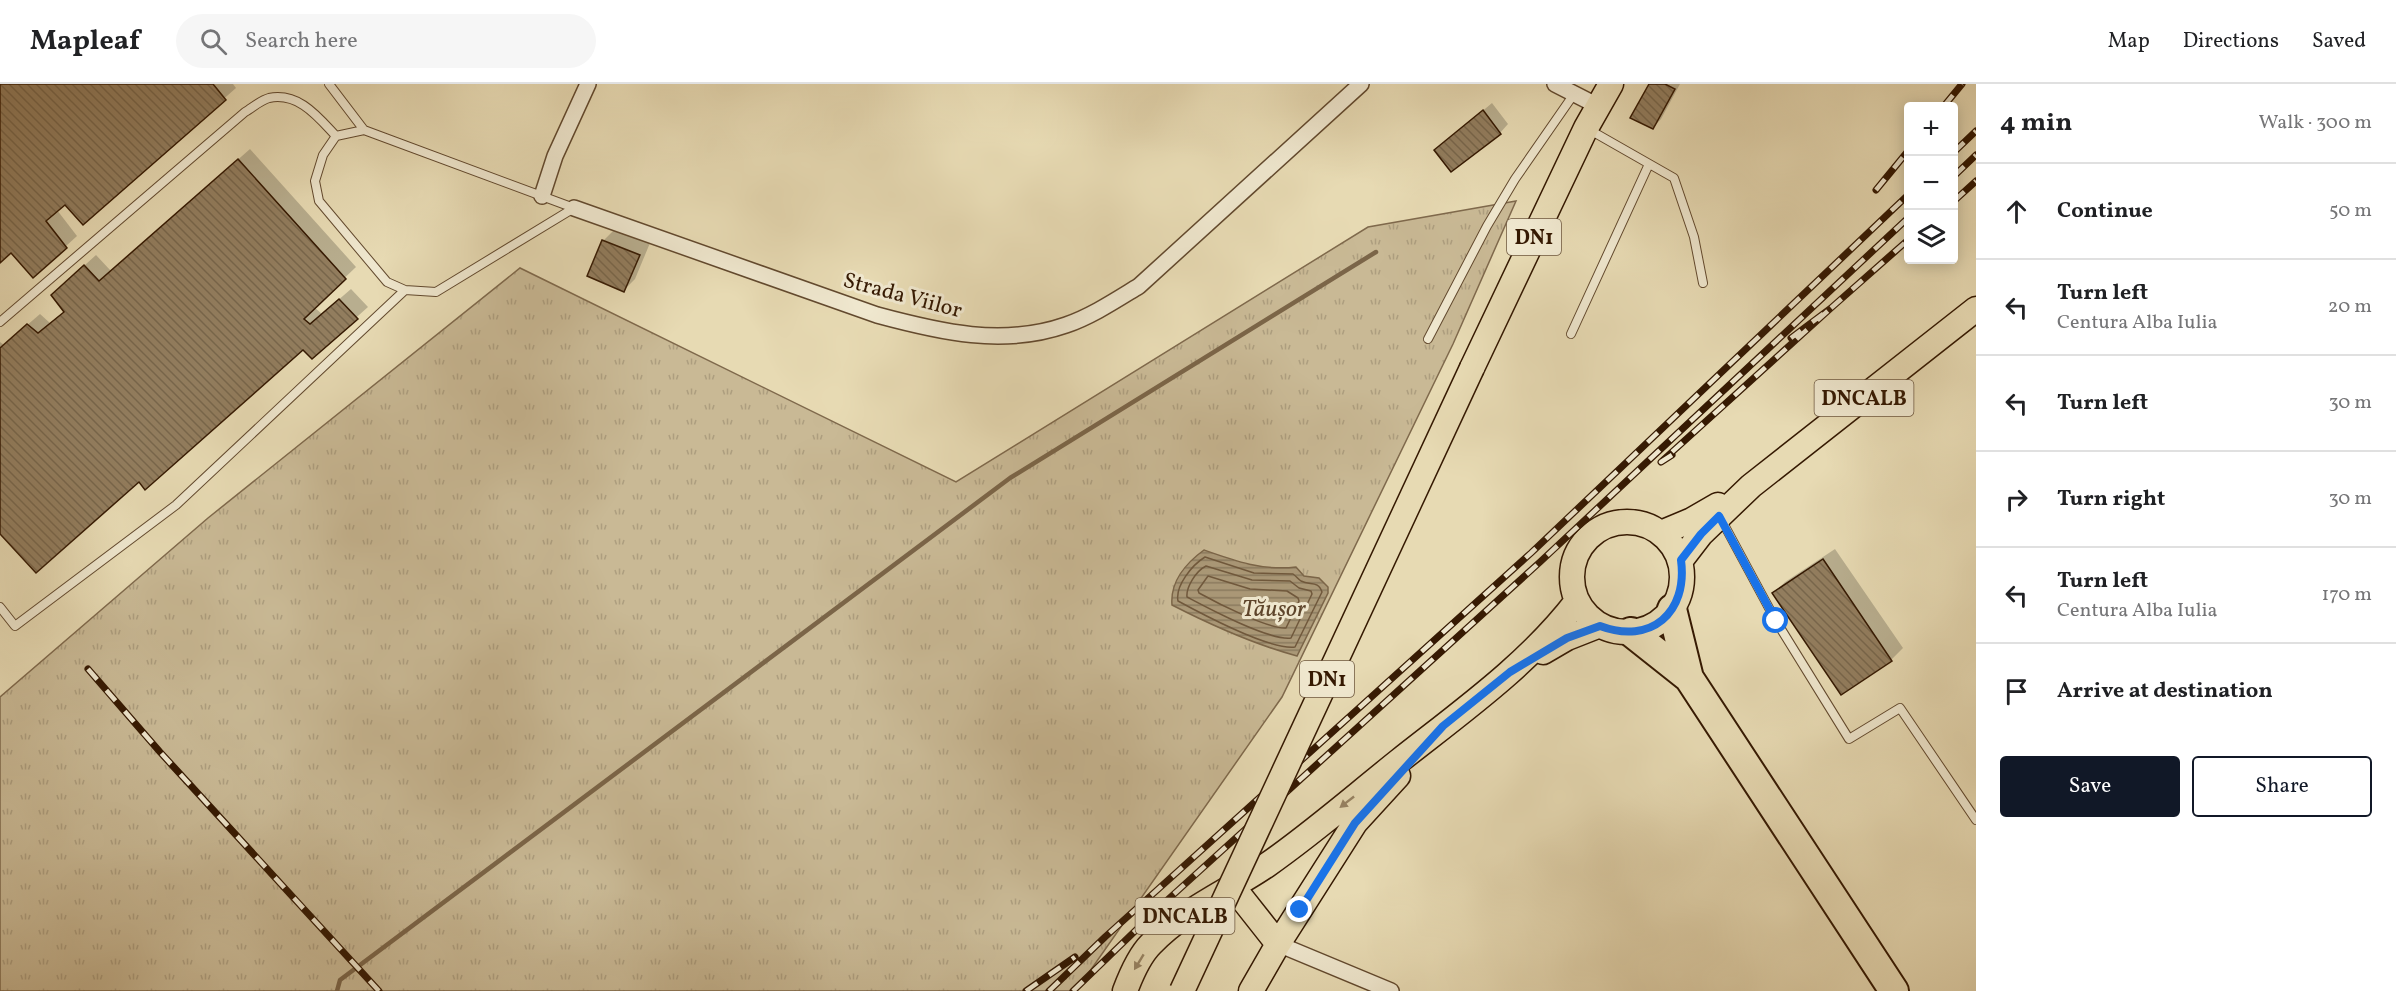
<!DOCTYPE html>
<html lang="en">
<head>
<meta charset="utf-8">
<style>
  :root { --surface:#fff; --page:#f6f6f6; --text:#202124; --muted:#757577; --line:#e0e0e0; --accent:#111827 }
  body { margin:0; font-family:Vollkorn,serif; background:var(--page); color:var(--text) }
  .controls { position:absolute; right:18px; top:18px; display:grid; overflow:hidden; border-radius:6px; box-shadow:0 3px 15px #0003 }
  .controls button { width:54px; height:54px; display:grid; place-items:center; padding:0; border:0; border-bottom:2px solid var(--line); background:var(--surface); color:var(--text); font:30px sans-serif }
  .stop { position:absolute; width:18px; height:18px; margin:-14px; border:4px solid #1a73e8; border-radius:50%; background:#fff }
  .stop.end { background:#1a73e8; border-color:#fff; box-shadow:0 2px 6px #0008 }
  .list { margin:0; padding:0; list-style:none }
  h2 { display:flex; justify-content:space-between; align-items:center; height:78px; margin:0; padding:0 24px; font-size:26px }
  h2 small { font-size:20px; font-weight:400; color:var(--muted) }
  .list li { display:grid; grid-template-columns:39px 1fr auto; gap:18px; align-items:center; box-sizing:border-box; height:96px; padding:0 24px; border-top:2px solid var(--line) }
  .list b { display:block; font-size:22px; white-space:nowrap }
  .list p { margin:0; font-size:20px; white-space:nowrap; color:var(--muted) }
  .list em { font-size:20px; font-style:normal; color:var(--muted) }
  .actions { display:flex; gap:12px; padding:18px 24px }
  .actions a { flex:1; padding:14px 0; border:2px solid var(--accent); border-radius:6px; text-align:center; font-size:21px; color:var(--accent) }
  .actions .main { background:var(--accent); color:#fff }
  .icon { flex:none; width:33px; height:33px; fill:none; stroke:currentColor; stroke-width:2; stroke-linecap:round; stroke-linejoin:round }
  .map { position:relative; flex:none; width:1976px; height:907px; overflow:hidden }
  header { display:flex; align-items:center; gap:36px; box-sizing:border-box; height:84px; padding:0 30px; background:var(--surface); border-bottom:2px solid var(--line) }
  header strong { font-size:28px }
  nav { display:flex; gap:33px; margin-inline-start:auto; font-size:21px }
  .search { width:420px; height:54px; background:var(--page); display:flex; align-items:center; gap:15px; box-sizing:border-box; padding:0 21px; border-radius:33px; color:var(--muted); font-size:22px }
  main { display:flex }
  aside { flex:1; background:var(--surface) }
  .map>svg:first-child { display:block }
  .grass { fill:url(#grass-tufts); stroke:#7f694c; stroke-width:1.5 }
  .water { fill:url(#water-rules); stroke:#7b6548; stroke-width:1.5 }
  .shadow { fill:#0003 }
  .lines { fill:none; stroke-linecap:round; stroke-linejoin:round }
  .shore { stroke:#70583c; stroke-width:1.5 }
  .stream { stroke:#7b6548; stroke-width:4.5 }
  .building { fill:url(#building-back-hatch); stroke:#351902; stroke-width:1.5 }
  .lane-casing { stroke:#62492e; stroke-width:10 }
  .street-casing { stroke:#62492e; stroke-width:18 }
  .primary-casing { stroke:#351902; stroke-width:27 }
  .highway-casing { stroke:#351902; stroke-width:32 }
  .lane { stroke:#efe7ce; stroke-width:8 }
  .street { stroke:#efe7ce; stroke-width:15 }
  .primary { stroke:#e7dab3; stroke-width:24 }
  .highway { stroke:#e7dab3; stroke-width:28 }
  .rail-casing { stroke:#351902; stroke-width:7 }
  .rail { stroke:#efe7ce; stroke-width:4.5; stroke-dasharray:14; stroke-linecap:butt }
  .primary-bridge-casing { stroke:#351902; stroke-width:27; stroke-linecap:butt }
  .primary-bridge { stroke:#e7dab3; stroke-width:24 }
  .oneway { fill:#978363 }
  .route { stroke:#1a73e8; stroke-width:8 }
  .labels { text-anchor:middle; stroke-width:6; stroke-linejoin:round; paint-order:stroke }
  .shield { fill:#efe7ce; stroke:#6d573f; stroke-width:1.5 }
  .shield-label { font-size:21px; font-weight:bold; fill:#351902 }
  .street-label { font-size:22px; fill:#351902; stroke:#efe7ce }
  .water-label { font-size:24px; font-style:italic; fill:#5e452b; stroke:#efe7ce }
</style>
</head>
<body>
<header>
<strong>Mapleaf</strong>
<div class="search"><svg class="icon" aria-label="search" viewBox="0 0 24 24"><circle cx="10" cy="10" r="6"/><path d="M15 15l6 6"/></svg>Search here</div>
<nav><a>Map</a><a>Directions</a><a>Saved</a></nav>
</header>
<main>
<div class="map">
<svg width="1976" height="907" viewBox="0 0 1976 907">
  <defs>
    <pattern id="grass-tufts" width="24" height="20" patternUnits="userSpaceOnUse" patternTransform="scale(1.5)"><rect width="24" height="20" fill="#c9b995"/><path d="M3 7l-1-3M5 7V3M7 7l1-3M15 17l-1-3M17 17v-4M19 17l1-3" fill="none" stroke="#ad9e7f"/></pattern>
    <pattern id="water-rules" width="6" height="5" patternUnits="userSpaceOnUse" patternTransform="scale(1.5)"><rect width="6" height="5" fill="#aa9877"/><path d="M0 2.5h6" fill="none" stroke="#8b7b5f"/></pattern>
    <pattern id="building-back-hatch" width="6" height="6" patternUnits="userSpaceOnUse" patternTransform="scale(1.5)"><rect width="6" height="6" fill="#927d5e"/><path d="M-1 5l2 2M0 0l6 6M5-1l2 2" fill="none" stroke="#78664b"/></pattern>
  </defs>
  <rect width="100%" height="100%" fill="#e7dab3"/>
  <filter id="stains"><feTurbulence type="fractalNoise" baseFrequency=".00333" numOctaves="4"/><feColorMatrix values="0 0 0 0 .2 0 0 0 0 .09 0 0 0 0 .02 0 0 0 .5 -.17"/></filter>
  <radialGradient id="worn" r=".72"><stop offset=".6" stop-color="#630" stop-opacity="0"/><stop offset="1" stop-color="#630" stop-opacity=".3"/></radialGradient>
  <path class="grass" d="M1516,117L1453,260L1282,613L1076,907H0V613L208,434L520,184L956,398L1368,143Z"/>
  <path class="water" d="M1204,466C1235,477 1263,487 1296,483L1304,492L1319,494L1328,503V509L1297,572C1253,560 1213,542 1172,521C1170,498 1186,479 1204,466Z"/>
  <path class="shadow" d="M0,0H233L236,4L83,139L66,119L57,126L77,152L65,163L11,166L0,177Z
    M1651,0H1680L1661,35L1653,44Z
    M1492,19L1508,40L1500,49L1436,66Z
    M250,65L356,183L314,223L322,230L351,205L368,223L312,273L303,263L139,396L0,448V258L4,261L40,230L50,239L65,227L64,200L96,171L111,187Z
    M614,146L650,159L635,195L624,206L603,157Z
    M1835,465L1903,564L1892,575L1842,609L1774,509L1785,498Z"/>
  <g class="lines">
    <path class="shore" d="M1205,473L1254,489L1293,490C1296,492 1298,495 1301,497C1310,502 1318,496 1322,508L1295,563C1270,566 1202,530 1178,517C1175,502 1192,481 1205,473Z
      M1206,482L1252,496L1290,497L1299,504L1311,507L1312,510L1291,554C1269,557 1208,524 1187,513C1186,503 1196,487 1206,482Z
      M1208,492L1250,505L1287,507L1298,514L1299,517L1286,544C1268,545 1217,519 1199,509L1198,506Z"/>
    <path class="stream" d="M337,907L340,896L1010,394L1376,168"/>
  </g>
  <path class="building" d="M0,0H213L226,16L83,141L65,121L46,137L67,164L33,194L11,169L0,179Z
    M1649,0H1665L1675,5L1653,45L1630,34Z
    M1483,26L1501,50L1451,88L1434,66Z
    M238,75L346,195L304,235L310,240L339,215L358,235L312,275L303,266L145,406L139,398L36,489L0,450V264L27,240L38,249L64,228L51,211L84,181L99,197Z
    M602,156L640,171L624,208L587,192Z
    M1823,475L1892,577L1841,611L1772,509Z"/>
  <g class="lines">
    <defs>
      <path id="lane" d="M329,0L364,46L574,124
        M1588,45L1674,94L1694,153L1703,199
        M364,46L336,52L323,71L315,97L319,117L387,198L405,206L436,208L574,124
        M0,238L245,28C252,24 261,16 269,14C299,8 318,33 336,52
        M1571,250L1649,80
        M1428,255L1487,142L1515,95L1574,10
        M1721,435L1776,537L1849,655L1900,624L1976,736
        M0,523L15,542L176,421L405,206"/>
      <path id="street" d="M1555,0L1598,22
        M542,112L555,72L588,0
        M574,124L877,231C940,248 1003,263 1066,241C1092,232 1116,216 1139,202L1361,0
        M1278,860L1391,907"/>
      <path id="primary" d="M1472,284L1586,44L1611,0
        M1572 493a55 55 0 1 1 110 0a55 55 0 1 1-110 0Z
        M1661,449L1692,436L1718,421
        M1681,476L1701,450L1751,402L1976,225
        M1543,568L1567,554L1600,541
        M1233,803L1278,860
        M1125,907C1131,891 1139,872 1151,860C1183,826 1229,807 1267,781C1313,749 1355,712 1399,677C1461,628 1529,580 1577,517
        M1251,907L1278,860L1355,739L1398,692"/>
      <path id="highway" d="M1672,525L1689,594
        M1631,548L1689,594L1894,907"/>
    </defs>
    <use href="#lane" class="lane-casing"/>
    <use href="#street" class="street-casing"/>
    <use href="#primary" class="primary-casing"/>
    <use href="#highway" class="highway-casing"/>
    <use href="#lane" class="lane"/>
    <use href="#street" class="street"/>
    <use href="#primary" class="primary"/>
    <use href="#highway" class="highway"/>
    <defs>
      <path id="rail" d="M1944,22L1962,0
        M1954,68L1976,47
        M1954,92L1976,71
        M1876,106L1908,67
        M1954,117L1976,97
        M1831,224L1908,156
        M1672,371L1661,378L1831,224L1791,254
        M88,585L160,668L379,907
        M1026,907L1075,873
        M1049,907L1105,853L1531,469L1908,111
        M1073,907L1163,820L1540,478L1908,134"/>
    </defs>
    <use href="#rail" class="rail-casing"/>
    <use href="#rail" class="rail"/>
    <defs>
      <path id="primary-bridge" d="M1182,907L1472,284"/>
    </defs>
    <use href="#primary-bridge" class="primary-bridge-casing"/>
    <use href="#primary-bridge" class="primary-bridge"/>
  </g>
  <defs><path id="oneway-solid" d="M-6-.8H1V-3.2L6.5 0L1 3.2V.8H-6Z" transform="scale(1.5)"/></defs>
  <g class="oneway">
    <use href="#oneway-solid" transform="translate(1347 718) rotate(142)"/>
    <use href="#oneway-solid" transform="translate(1139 878) rotate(121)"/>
  </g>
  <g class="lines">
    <path class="route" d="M1300,826L1355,739L1443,642L1510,588L1567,554L1600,542C1651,561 1688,529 1681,476L1701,450L1719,432L1776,537"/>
  </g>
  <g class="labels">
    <g class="shield">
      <rect x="1507" y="135" width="54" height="36" rx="4.5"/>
      <rect x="1814.5" y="296" width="99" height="36" rx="4.5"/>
      <rect x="1300" y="577" width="54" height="36" rx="4.5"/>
      <rect x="1135.5" y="814" width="99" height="36" rx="4.5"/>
    </g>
    <g class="shield-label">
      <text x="1534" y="160">DN1</text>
      <text x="1864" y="321">DNCALB</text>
      <text x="1327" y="602">DN1</text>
      <text x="1185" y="839">DNCALB</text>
    </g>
    <g class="street-label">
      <text transform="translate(903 210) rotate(15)" y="8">Strada Viilor</text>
    </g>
    <g class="water-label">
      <text x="1274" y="532">Tăușor</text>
    </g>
  </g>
  <rect width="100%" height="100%" filter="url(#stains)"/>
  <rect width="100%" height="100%" fill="url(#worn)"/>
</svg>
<div class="controls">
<button>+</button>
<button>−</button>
<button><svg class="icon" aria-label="layers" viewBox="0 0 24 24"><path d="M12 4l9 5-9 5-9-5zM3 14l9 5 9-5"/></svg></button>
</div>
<div class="stop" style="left:1776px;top:537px"></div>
<div class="stop end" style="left:1300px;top:826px"></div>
</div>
<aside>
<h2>4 min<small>Walk · 300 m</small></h2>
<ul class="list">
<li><svg class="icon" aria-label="ahead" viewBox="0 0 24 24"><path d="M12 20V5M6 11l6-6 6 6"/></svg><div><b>Continue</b></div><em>50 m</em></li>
<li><svg class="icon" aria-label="left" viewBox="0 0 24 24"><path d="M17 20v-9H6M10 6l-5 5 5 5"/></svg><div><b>Turn left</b><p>Centura Alba Iulia</p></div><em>20 m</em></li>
<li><svg class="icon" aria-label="left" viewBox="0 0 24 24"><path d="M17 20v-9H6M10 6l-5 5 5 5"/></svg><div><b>Turn left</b></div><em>30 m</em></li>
<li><svg class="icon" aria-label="right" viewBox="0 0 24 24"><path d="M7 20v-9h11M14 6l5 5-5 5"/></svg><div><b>Turn right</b></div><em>30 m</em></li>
<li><svg class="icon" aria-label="left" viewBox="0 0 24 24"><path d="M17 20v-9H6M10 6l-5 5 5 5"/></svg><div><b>Turn left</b><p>Centura Alba Iulia</p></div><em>170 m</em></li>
<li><svg class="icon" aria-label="arrive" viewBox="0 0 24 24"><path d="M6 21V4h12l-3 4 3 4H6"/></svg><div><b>Arrive at destination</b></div></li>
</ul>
<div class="actions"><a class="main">Save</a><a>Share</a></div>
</aside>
</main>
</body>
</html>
